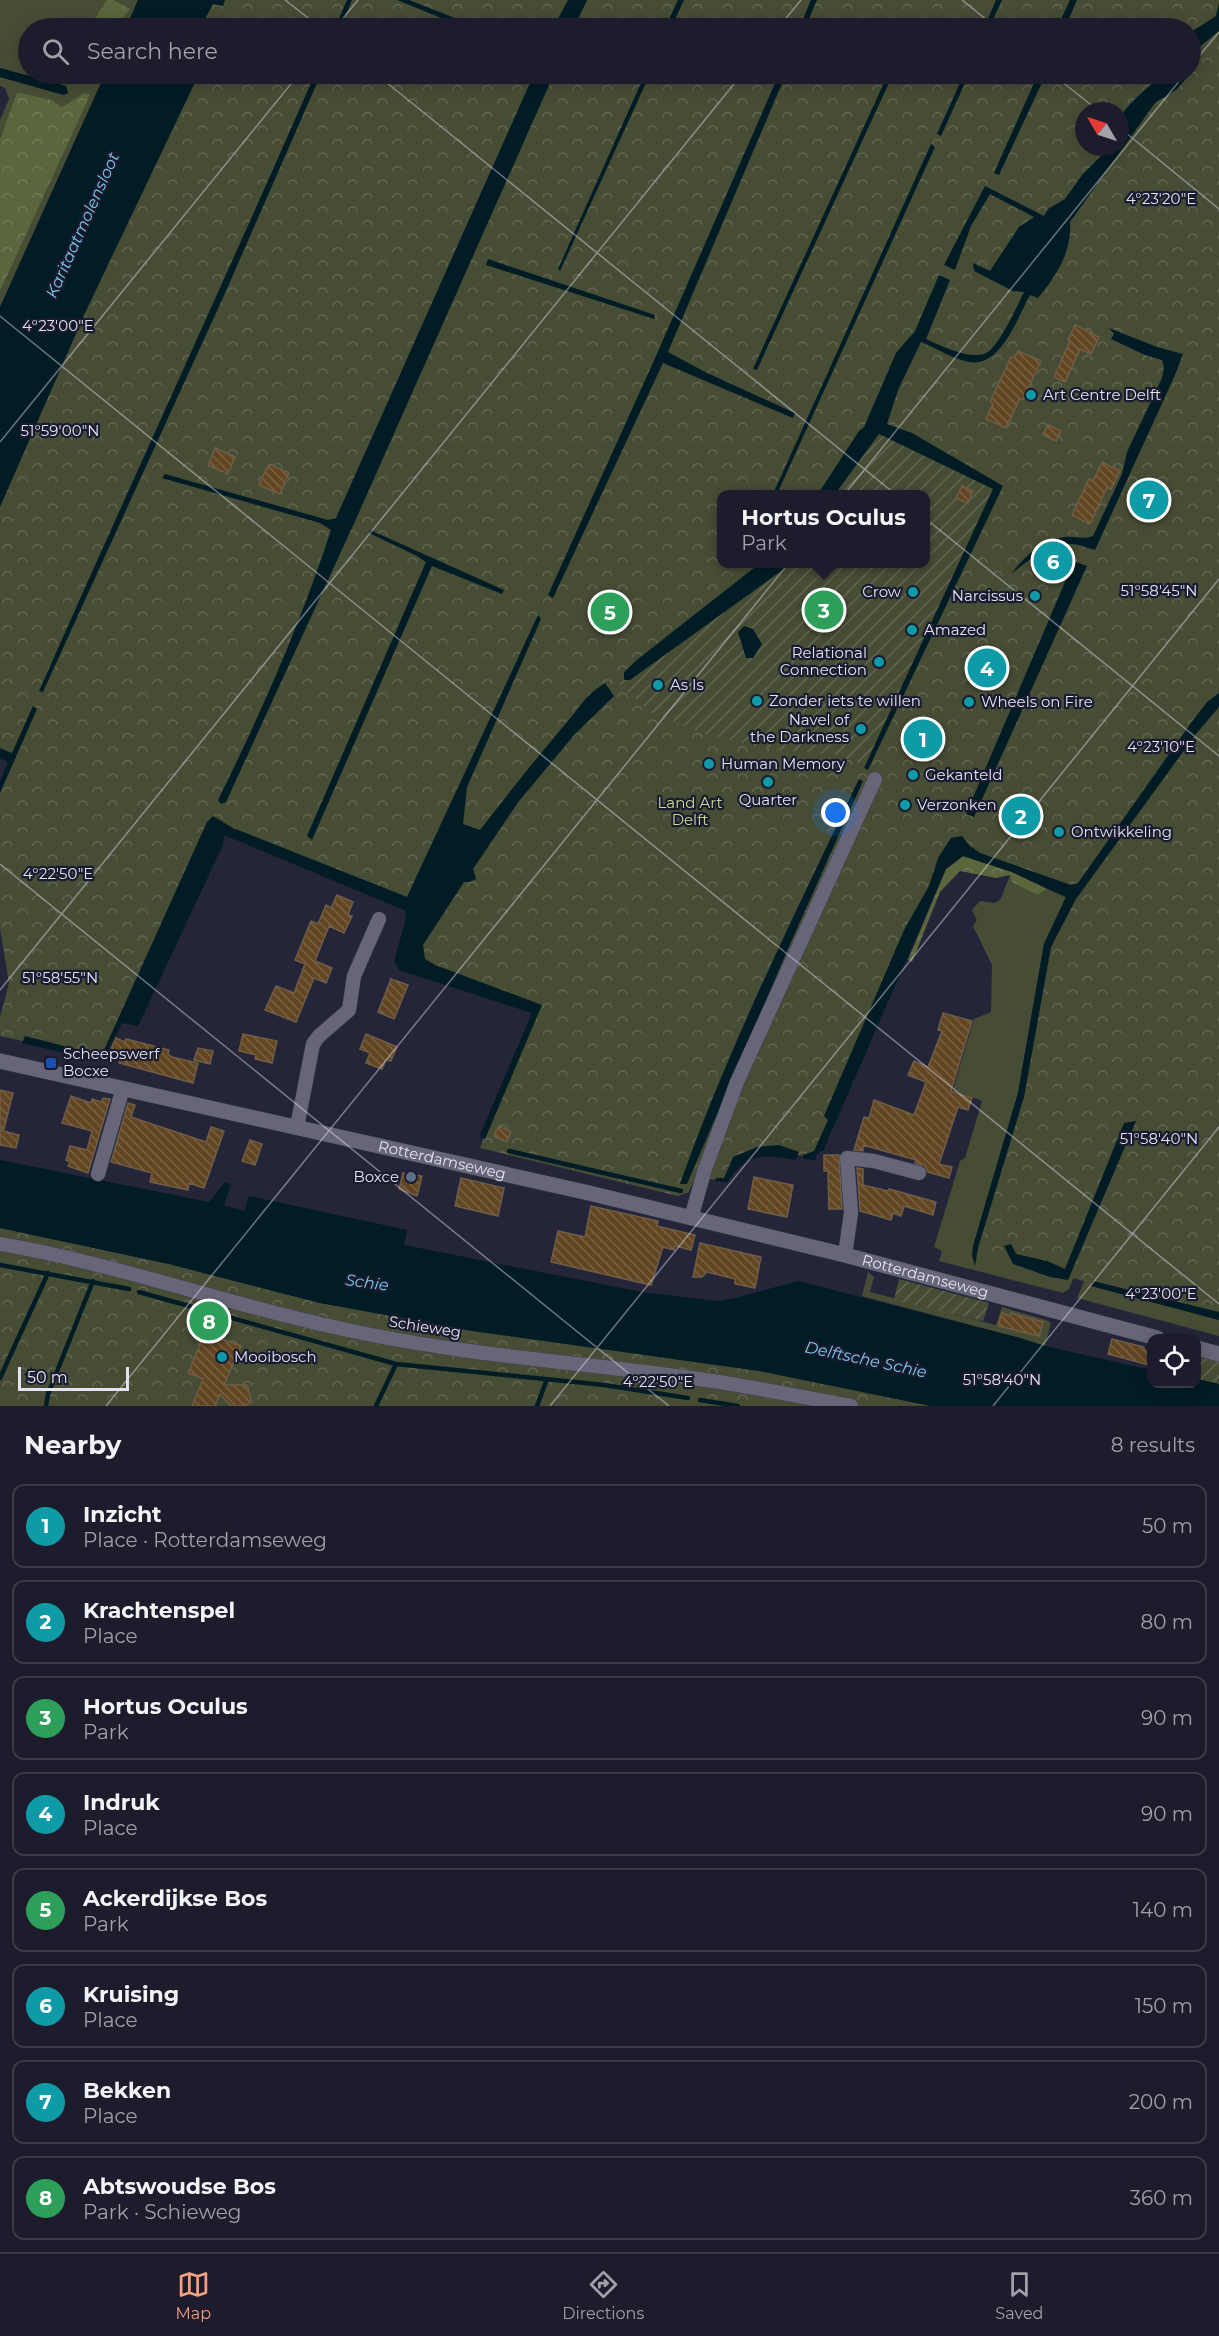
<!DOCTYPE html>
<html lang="en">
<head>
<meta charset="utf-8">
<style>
  :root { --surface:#1c1c2c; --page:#292938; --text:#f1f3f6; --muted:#a0a1a9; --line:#3a3a48; --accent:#f39f82 }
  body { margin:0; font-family:Montserrat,sans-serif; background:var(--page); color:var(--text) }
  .controls { position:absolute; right:18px; bottom:18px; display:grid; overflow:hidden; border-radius:12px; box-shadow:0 3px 15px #0003 }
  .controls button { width:54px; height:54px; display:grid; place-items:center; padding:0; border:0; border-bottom:2px solid var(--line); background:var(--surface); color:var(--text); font:30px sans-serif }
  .compass { position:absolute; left:1075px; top:102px; width:54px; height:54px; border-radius:50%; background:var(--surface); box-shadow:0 3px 15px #0003; rotate:309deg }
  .scale { position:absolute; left:18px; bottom:15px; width:111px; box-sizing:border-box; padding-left:6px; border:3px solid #e3e3f2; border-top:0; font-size:16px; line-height:21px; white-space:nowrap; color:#e3e3f2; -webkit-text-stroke:4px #1b1b30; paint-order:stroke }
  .you { position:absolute; left:836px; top:813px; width:21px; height:21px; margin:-15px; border:4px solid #fff; border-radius:50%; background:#1a73e8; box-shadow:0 0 0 9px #1a73e833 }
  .badge { display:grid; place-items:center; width:39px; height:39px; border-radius:50%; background:var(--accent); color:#fff; font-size:20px; font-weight:700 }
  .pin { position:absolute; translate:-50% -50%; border:3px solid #fff; box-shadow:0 2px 6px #0006 }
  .popup { position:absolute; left:717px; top:490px; width:213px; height:78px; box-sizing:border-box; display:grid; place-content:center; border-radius:12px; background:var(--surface); filter:drop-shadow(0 2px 4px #0005); font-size:20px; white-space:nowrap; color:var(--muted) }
  .popup b { font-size:22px; color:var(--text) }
  .popup::after { content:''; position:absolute; left:50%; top:100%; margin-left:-12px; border:12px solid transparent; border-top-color:var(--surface) }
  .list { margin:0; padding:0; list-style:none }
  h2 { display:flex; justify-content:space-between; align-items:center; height:78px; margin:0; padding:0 24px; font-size:26px }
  h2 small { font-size:20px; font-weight:400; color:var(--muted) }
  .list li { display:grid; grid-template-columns:39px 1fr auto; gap:18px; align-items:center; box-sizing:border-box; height:84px; margin:0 12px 12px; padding:0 12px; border:2px solid var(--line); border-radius:12px }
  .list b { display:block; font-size:22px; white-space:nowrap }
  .list p { margin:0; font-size:20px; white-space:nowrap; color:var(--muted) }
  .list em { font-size:20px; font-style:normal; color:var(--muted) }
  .icon { flex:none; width:33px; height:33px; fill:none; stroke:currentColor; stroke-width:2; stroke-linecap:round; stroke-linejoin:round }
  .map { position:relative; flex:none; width:1219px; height:1406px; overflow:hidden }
  .search { position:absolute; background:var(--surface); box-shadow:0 3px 15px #0003; left:18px; right:18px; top:18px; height:66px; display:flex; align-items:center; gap:15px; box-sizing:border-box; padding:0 21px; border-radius:33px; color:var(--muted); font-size:22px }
  .sheet { height:846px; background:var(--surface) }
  nav { display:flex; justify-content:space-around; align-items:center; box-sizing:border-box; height:84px; border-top:2px solid var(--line); background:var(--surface); font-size:16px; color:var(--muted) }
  nav a { display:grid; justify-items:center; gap:3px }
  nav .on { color:var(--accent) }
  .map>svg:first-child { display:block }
  .grass { fill:#474d35 }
  .forest { fill:url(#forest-crowns) }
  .park { fill:url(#park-crowns); fill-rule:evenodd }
  .garden { fill:url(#garden-furrows) }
  .water { fill:#011c25 }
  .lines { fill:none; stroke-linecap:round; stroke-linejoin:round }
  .stream { stroke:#011c25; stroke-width:4.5 }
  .building { fill:url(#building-back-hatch); stroke:#6e5d47; stroke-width:1.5 }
  .minor-casing { stroke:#404054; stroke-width:15 }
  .tertiary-casing { stroke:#404054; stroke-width:16 }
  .minor { stroke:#666678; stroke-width:14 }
  .tertiary { stroke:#666678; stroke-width:15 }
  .ticks { fill:none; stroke:#e3e3f2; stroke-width:1.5; stroke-opacity:0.45 }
  .culture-dot { fill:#0f9aa8; stroke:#1b1b30; stroke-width:2 }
  .transit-dot { fill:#1a4fb4; stroke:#1b1b30; stroke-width:2 }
  .service-dot { fill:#5c6f8a; stroke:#1b1b30; stroke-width:2 }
  .labels { text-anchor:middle; stroke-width:4.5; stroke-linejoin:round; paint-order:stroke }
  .poi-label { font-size:15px; fill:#e3e3f2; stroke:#1b1b30; text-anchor:start }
  .park-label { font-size:15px; fill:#c9db95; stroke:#1b1b30 }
  .street-label { font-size:15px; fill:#e3e3f2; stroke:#1b1b30 }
  .water-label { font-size:16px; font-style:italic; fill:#77ccec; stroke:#1b1b30 }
  .ticks-label { font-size:15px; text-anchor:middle; fill:#e3e3f2; stroke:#1b1b30; stroke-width:4.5; stroke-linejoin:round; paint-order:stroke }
</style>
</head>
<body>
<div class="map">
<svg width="1219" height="1406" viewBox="0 0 1219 1406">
  <defs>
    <pattern id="forest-crowns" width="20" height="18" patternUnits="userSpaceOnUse" patternTransform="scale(1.5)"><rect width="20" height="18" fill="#5b663c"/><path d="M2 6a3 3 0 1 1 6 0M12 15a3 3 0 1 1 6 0" fill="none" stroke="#727c59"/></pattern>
    <pattern id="park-crowns" width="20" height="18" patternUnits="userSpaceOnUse" patternTransform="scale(1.5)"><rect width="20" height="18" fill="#474d35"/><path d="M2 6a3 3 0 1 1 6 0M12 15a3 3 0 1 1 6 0" fill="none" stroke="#616653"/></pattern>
    <pattern id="garden-furrows" width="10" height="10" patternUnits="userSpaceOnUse" patternTransform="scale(1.5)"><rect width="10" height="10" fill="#474d35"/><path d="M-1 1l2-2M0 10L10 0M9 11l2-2" fill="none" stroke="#616653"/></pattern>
    <pattern id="building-back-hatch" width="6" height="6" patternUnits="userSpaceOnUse" patternTransform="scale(1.5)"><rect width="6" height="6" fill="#624622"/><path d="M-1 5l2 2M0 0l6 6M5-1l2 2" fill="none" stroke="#786143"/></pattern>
  </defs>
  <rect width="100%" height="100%" fill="#25253a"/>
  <path class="grass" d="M0,0H138L126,28H28V74H105L0,308V291L84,93L62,107L52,100L17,92L0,139V120L9,99L5,88L0,86V77L64,95L68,93L66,86L0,68Z
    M1010,875L1036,895L1047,889L1066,897L1044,944L1018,1093L973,1246L978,1248L1136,1128L1069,1289L1063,1293L939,1261L942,1251L934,1247L960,1161L965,1158L982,1101L953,1090L974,1019L991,1012L992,965L973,926L977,920L972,910L980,901L994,903L1000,900Z
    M868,1272L874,1277L870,1292L996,1325L1002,1307L1046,1320L1051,1323L1045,1346L1020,1338L862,1296Z
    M1085,1279L1093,1281L1092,1286L1219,1320V1336L1077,1298Z"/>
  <path class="forest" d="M107,0H113L130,9L115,28H89Z
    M17,92L52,100L62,107L84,93L90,95L0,291V139Z
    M963,856L1012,872L1047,889L1037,895L1012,882L1010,875L996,878L960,871L940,892L912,962L908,960L946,869Z"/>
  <path class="park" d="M207,0H1219V1317L1065,1276L975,1250L1022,1095L1048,946L1071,893L956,847L813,1157L770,1151L740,1159L725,1180L695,1178L689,1192L678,1196L480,1148L536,1010L412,960L419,914L215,824L104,1053L93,1057L0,1036V1018L9,983L0,928V786L12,759L0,754V470L174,74H1190V28H194ZM1084,111H1120V147H1084ZM722,494H926V564H722Z
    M0,1228L169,1264L320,1303L759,1371L931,1406H0Z"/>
  <path class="garden" d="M883,427L996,486L868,766L832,754L773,750L709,736L650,712L618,682L768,564H926V494H828Z
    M899,1279L989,1303L983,1321L894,1300Z
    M1196,1357L1219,1361V1384L1197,1379Z"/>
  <path class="water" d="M138,0H225L223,6L213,4L200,28H126Z
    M347,0H352L340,28H335Z
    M397,0H409L480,28H466Z
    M568,0H587L574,28H553Z
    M678,0H684L671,28H665Z
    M811,0H817L805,28H799Z
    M996,0H1002L989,28H984Z
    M1070,0H1077L1065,28H1057Z
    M1219,3V31L1197,49L1191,72V32L1216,16Z
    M0,68L66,86L68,93L64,95L0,77Z
    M105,74H199L86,311L0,507V307Z
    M315,74H321L226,291L43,692L39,691C130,485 225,280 315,74Z
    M534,74H554L356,519L226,802L221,804L218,800C261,713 301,623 331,530L320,523L162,478L165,474L328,520L336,518Z
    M645,74H650L560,271L558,269Z
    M779,74H786L668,352L705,372L795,413L793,418L663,363L553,598L548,595L656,356Z
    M888,74H893L757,370L753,369Z
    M964,74H969L941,136L937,134Z
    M1038,74H1046L999,175L994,173Z
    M1161,74H1190L1176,90L1155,103L1070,222C1072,252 1057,275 1038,298L1030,295C1017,318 1001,368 969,362C953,359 936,348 921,342L898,390L887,424L912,433L1003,486L868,770L864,768L993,489L879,434L835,494H818L859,431L864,427L896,353L915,331L939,275L950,280L926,339C941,346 968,359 984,354C998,350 1017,306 1024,292L1013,291L974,271L973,263L990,271L1019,227L1034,217L990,194L971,226L955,270L944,265L985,186L1044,216L1048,209L1065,199L1082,175L1110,147H1120C1120,139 1118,126 1120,119C1128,101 1150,88 1161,74Z
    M931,144L935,147L777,494H773Z
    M488,259L655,315L654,319L486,265Z
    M1109,328L1157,347L1183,354L1175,375L1095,550C1087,548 1079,544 1071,544C1048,543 1028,561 1011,574C1024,557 1042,540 1065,537C1075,536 1082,540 1093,536L1122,474L1127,452L1162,378L1164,367L1162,360L1145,355L1111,339L1114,334Z
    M370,530L504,590L502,594L432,566L312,840L307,836L426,562L417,556L369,533Z
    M1076,562L1087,566L974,817L966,814L1065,582Z
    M759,564H791L630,680H624V672L638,659Z
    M538,615L541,619L467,787L463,824L480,830C509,793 537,757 567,722C583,704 584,696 605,683L614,696L575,734L519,801L473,869L476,879L470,882H464L423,945L425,959L435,965L542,1005L485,1139L479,1137L532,1013L399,970L394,961L405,922L406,911L224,835L223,845L138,1026L122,1023L105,1055L90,1059L22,1043L25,1036L95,1054L104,1050L207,822L213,816L233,828L407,897Z
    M744,626L753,629L762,644L753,658H746L738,632Z
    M1219,693V707L1196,734L1076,899L1051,947L1024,1097L978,1248L975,1266L972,1256L973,1246L1018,1093L1044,944L1066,897L1012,872L963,856L946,869L823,1151H820L816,1156V1160L803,1159V1155L814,1151L828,1120L824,1116L904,930L929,886L938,858L951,838L962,836L969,845L980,853L1071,885L1078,883L1191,723L1207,702Z
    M33,706L37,709L0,793V781L8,762L0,758V748L12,753Z
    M859,779L863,781L791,942L687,1184H680C729,1045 796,912 859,779Z
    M1136,1121L1068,1280L1050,1277L1013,1264L1004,1246L1011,1244L1016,1254L1047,1261L1065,1269L1124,1123Z
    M779,1145L799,1152L796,1160C764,1155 746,1151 728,1182L715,1181L716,1178H724L733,1157L757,1147Z
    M0,1160L209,1202L225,1182L231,1185L224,1205L244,1211L249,1196L407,1230L404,1245L642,1292L718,1301L736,1298L798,1281L1020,1338L1045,1346L1151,1370L1152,1384H1196L1197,1379L1219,1384V1406H931L759,1371L472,1331L320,1303L169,1264L0,1228Z
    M1093,1281L1219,1312V1320L1091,1286Z"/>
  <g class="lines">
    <path class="stream" d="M509,1151L681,1191
      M0,1265L129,1289
      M139,1292L396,1364L604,1385L688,1398
      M0,1378L48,1273
      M700,1400L738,1406
      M46,1406L48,1394L93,1281
      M376,1406L396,1364
      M537,1406L547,1379"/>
  </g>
  <path class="building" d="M1075,325L1099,337L1091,354L1080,349L1065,382L1054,377L1070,341L1068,340Z
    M1018,351L1041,361L1023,400L1020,398L1006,428L986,419L993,404L990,402L1011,357L1014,358Z
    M1048,425L1061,431L1056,441L1043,435Z
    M215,448L235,457L228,474L208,465Z
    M1102,462L1120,471L1111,489L1107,487L1090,524L1072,515L1089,479L1093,481Z
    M269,464L289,473L280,494L259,485Z
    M962,486L973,491L968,503L956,498Z
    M337,895L353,902L348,915L352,916L344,933L329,926L315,961L332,968L326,983L314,978L296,1022L265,1010L276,986L294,993L305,964L295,960L311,921L318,924L326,905L331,908Z
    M391,979L408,985L394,1019L378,1012Z
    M943,1013L972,1021L951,1091L972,1098L968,1110L958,1107L939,1164L952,1167L949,1178L928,1172L925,1166L915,1163L916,1160L863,1145V1151L854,1150L864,1117L869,1118L874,1100L914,1115L926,1082L908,1075L914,1061L928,1067L942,1031L938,1030Z
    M243,1034L277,1041L272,1063L255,1059L256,1055L239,1051Z
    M366,1034L397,1047L391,1061L386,1060L382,1069L366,1063L370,1053L360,1049Z
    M116,1038L125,1042L126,1039L169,1050L168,1054L172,1057L198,1063L193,1083L119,1063L122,1054L111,1049Z
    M198,1048L213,1051L210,1064L194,1060Z
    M0,1090L13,1093L4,1129H0Z
    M71,1096L91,1103L92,1099L101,1102L103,1098L110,1099L88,1173L68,1166L70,1162L66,1160L70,1146L87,1150L92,1131L62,1123Z
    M128,1103L135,1105L131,1117L206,1142L211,1127L224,1131L204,1188L189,1183L188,1190L150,1182L152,1173L111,1162Z
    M499,1126L511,1132L507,1142L494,1136Z
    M0,1130L19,1135L16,1148L0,1145Z
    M250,1140L262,1144L255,1165L242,1161Z
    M824,1155H839L842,1209H829L828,1171H824Z
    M857,1168L863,1169V1185L888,1191L889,1189L936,1202L933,1215L904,1206L901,1216L893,1213L891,1220L860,1211Z
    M403,1173L422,1176L417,1196L399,1189Z
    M754,1177L793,1185L787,1217L748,1209Z
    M461,1178L504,1188L498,1216L455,1206Z
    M591,1206L658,1221L657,1226L695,1235L691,1250L675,1246L674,1250L663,1247L651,1285L551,1262L558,1231L585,1237Z
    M700,1243L761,1257L755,1288L735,1284V1279L707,1272L702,1277H693Z
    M1002,1313L1010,1316L1011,1313L1043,1322L1039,1336L998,1326Z
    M205,1333L241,1346L224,1385H247L252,1402L245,1406H231L220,1394L215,1406H192L203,1379L188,1373Z
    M1112,1339L1144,1347V1350L1152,1352L1149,1365L1108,1354Z"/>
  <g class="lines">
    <defs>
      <path id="minor" d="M297,1127L313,1044L319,1036L349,1010L354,976L379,919
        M98,1174L123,1088
        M691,1218L705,1169L737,1082L875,779
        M0,1244C123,1265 240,1309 362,1333C473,1356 587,1363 699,1379C750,1386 801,1397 851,1406
        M845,1255L851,1213L847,1158L874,1161L919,1173"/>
      <g id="tertiary">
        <path id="s1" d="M0,1061L589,1193L845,1255L1157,1338"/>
        <path d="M1196,1348L1219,1354"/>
      </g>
    </defs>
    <use href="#minor" class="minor-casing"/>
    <use href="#tertiary" class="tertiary-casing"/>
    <use href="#minor" class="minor"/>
    <use href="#tertiary" class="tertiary"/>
  </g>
  <path class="ticks" d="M285,0L321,28M962,0L997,28M335,28L358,0M778,28L801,0M1190,67L1219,32M376,74L1219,756M1052,74L1099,111M1120,128L1219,209M0,316L1219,1304M0,442L299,74M0,864L669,1406M0,990L742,74M106,1406L1185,74M550,1406L1219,579M993,1406L1219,1127"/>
  <g class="culture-dot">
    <circle cx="1031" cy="395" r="6"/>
    <circle cx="913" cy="592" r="6"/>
    <circle cx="1035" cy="596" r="6"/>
    <circle cx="912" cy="630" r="6"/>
    <circle cx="879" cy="662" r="6"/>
    <circle cx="658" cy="685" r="6"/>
    <circle cx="757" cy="701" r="6"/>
    <circle cx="969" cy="702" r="6"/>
    <circle cx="861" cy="729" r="6"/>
    <circle cx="709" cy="764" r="6"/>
    <circle cx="913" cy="775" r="6"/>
    <circle cx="768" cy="782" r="6"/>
    <circle cx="905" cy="805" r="6"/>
    <circle cx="1059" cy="832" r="6"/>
    <circle cx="222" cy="1357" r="6"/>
  </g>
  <rect class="transit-dot" x="45" y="1057" width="12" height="12" rx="3"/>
  <circle class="service-dot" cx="411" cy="1177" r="6"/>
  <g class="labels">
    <g class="poi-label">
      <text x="1043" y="400">Art Centre Delft</text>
      <text x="901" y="597" text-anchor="end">Crow</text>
      <text x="1023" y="601" text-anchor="end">Narcissus</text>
      <text x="924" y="635">Amazed</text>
      <text x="867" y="658" text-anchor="end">Relational<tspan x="867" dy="17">Connection</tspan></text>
      <text x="670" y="690">As Is</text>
      <text x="769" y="706">Zonder iets te willen</text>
      <text x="981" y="707">Wheels on Fire</text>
      <text x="849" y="725" text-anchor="end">Navel of<tspan x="849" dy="17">the Darkness</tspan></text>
      <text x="721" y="769">Human Memory</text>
      <text x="925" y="780">Gekanteld</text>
      <text x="768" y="805" text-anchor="middle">Quarter</text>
      <text x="917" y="810">Verzonken</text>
      <text x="1071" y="837">Ontwikkeling</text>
      <text x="63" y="1059">Scheepswerf<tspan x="63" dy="17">Bocxe</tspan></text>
      <text x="399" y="1182" text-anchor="end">Boxce</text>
      <text x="234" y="1362">Mooibosch</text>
    </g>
    <g class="park-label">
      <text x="690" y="808">Land Art<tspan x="690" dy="17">Delft</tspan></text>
    </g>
    <g class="street-label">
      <text dy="5" stroke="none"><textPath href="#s1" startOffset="453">Rotterdamseweg</textPath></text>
      <text dy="5" stroke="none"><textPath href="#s1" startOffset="950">Rotterdamseweg</textPath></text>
      <text transform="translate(425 1327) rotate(9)" y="5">Schieweg</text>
    </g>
    <g class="water-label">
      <text transform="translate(82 225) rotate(-66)" y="6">Karitaatmolensloot</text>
      <text transform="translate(367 1282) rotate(8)" y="6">Schie</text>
      <text transform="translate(866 1359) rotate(12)" y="6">Delftsche Schie</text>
    </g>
  </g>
  <g class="ticks-label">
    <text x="1161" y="204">4°23'20"E</text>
    <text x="58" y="331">4°23'00"E</text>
    <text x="60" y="436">51°59'00"N</text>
    <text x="1159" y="596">51°58'45"N</text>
    <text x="1161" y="752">4°23'10"E</text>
    <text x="58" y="879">4°22'50"E</text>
    <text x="60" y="983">51°58'55"N</text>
    <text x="1159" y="1144">51°58'40"N</text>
    <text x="1161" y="1299">4°23'00"E</text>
    <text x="1002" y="1385">51°58'40"N</text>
    <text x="658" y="1387">4°22'50"E</text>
  </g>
</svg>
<div class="controls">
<button><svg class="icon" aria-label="locate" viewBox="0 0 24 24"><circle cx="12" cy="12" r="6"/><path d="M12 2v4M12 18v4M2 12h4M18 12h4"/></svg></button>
</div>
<svg class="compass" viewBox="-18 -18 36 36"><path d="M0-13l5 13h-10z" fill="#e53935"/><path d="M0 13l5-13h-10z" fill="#a0a1a9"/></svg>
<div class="scale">50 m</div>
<div class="you"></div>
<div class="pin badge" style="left:923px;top:739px;background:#0f9aa8">1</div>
<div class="pin badge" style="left:1021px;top:816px;background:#0f9aa8">2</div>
<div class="pin badge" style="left:824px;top:610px;background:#2e9e5b">3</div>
<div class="popup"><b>Hortus Oculus</b>Park</div>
<div class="pin badge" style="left:987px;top:668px;background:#0f9aa8">4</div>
<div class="pin badge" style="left:610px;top:612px;background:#2e9e5b">5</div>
<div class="pin badge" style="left:1053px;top:561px;background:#0f9aa8">6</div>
<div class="pin badge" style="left:1149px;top:500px;background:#0f9aa8">7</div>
<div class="pin badge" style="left:209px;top:1321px;background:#2e9e5b">8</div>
<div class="search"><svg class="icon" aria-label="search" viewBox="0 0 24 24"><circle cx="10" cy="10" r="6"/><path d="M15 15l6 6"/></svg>Search here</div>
</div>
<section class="sheet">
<h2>Nearby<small>8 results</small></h2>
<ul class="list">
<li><span class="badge" style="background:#0f9aa8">1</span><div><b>Inzicht</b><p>Place · Rotterdamseweg</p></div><em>50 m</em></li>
<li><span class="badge" style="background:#0f9aa8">2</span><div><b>Krachtenspel</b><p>Place</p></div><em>80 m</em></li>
<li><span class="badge" style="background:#2e9e5b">3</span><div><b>Hortus Oculus</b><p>Park</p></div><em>90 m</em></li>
<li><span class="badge" style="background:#0f9aa8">4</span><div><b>Indruk</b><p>Place</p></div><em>90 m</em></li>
<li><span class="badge" style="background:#2e9e5b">5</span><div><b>Ackerdijkse Bos</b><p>Park</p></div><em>140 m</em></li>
<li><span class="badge" style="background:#0f9aa8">6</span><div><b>Kruising</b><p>Place</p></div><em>150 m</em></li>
<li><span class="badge" style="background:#0f9aa8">7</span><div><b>Bekken</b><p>Place</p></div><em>200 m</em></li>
<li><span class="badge" style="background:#2e9e5b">8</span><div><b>Abtswoudse Bos</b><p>Park · Schieweg</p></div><em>360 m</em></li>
</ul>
</section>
<nav>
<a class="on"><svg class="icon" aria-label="map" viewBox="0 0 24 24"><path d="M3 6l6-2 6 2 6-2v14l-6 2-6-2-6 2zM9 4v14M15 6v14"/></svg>Map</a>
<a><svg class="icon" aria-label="directions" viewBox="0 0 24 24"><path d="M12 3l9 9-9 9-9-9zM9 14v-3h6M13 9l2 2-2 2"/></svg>Directions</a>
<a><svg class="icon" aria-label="saved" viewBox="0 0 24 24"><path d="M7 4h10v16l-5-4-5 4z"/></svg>Saved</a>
</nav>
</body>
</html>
